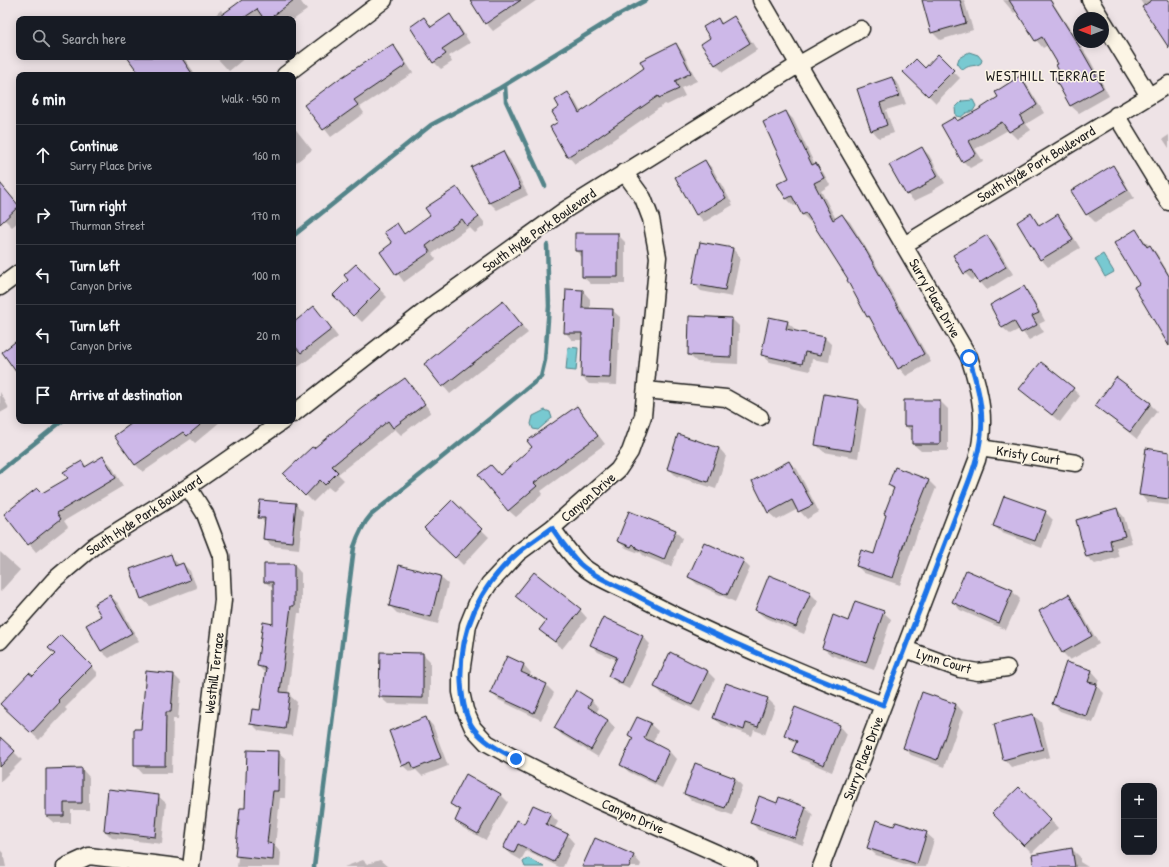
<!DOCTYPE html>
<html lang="en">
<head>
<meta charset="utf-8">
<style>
  :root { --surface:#171b24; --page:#242831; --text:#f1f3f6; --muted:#9ea1a6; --line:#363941 }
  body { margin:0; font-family:"Patrick Hand",sans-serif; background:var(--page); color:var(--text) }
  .controls { position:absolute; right:12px; bottom:12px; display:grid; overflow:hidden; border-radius:8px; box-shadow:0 2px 10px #0003 }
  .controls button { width:36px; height:36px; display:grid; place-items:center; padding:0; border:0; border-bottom:1px solid var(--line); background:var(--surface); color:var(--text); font:20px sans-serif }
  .compass { position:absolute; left:1073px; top:12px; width:36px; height:36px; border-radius:50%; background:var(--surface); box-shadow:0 2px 10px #0003; rotate:270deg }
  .stop { position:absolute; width:12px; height:12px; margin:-9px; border:3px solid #1a73e8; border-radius:50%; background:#fff }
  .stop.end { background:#1a73e8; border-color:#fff; box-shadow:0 1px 4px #0008 }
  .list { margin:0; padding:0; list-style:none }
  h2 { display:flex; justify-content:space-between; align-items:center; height:52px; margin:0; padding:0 16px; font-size:17px }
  h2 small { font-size:13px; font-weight:400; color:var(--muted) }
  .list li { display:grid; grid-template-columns:26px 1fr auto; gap:12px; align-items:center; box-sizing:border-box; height:60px; padding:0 16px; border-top:1px solid var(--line) }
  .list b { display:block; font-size:15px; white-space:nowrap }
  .list p { margin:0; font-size:13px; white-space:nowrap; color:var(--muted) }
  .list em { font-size:13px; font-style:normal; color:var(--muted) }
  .icon { flex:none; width:22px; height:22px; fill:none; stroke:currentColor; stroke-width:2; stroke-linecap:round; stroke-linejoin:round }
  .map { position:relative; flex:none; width:1169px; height:867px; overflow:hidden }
  .search { position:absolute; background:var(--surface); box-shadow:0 2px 10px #0003; left:16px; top:16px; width:280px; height:44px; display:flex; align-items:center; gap:10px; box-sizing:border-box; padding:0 14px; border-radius:8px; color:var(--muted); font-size:15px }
  .panel { position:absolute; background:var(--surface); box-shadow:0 2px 10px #0003; left:16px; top:72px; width:280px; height:352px; border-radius:8px }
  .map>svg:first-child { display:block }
  .water { fill:#78c9d1; stroke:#538489 }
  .shadow { fill:#0003 }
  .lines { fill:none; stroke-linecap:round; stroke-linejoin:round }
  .stream { stroke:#538489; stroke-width:4.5 }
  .building { fill:#cdb8e8; stroke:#1c1c1c }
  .minor-casing { stroke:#1c1c1c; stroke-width:19 }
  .minor { stroke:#fcf5e5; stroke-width:16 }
  .route { stroke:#1a73e8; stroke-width:5 }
  .labels { text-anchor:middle; stroke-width:3; stroke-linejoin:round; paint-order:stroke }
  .street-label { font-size:14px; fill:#1c1c1c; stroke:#fcf5e5 }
  .neighbourhood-label { font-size:15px; letter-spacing:1px; fill:#1c1c1c; stroke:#fcf5e5 }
</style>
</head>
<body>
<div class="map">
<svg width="1169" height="867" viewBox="0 0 1169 867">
  <rect width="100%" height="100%" fill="#eee3e6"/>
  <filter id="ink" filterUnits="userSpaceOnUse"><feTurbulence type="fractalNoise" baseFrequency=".025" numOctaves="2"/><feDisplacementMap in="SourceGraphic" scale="8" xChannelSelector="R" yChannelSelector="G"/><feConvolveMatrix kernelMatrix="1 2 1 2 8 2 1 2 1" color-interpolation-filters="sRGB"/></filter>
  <g filter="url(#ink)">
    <path class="water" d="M969,52L978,55L982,60L981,63C976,67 970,64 964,69L960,68L957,64L959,58Z
      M973,100L976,106L973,111L966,113L961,117L956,116L955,108L962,101Z
      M1103,254L1114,272L1105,277L1095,259Z
      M568,347L578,348L576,371L566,370Z
      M545,410L550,412L552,418L538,430L533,429L531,424L533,416Z
      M528,858L544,867H525L523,862Z"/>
    <path class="shadow" d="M244,0H303L301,2L307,10L293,20V19H211L221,10L225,14Z
      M471,0H537L493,31L486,23Z
      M923,0H964L973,30L940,40L932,32Z
      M1003,0H1051L1090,60L1109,96L1079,113L1071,106L1057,79L1063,75L1060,64L1048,45L1043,48L1036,40L1017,11L1014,13Z
      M1140,0H1169V46Z
      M450,16L457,23L470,43L449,56L452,62L441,69L434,62L424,19L432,27Z
      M733,17L741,25L757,50L723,72L715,64L711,38L718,19L723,24Z
      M676,44L683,52L697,81L681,88L685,96L667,105L665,104L598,150L575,164L568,156L559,122L561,108L567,94L575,101L581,112L645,68Z
      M392,46L400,53L413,73L360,107L364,113L331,137L306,105Z
      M938,56L960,78L936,103L905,72L925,69Z
      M133,57H183L196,75H141Z
      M216,57H246L229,71Z
      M892,78L899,85L906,104L886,110L894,133L879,138L872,130L858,90Z
      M1019,78L1027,85L1044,113L1026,124L1031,130L1017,139L1008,130L975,149L983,161L970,168L963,161L955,118L958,122L999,98Z
      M786,112L793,119L815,165L823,172L830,185L821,191L836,219L842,215L850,222L871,256L931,362L906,376L899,368L874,322L868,317L848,280L850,279L812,221L810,222L803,215L797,204L794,206L787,199L779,184L791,178Z
      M293,126L312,150L293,165Z
      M1169,135V148L1163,139Z
      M922,148L929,155L945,183L932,191L933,192L914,201L907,194Z
      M503,152L510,160L528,195L497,210L490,203L473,167Z
      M705,161L712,168L733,205L704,222L697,214Z
      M1112,167L1120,174L1134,198L1095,222L1087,214L1073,191Z
      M0,183L19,206V221L12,227L0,215Z
      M457,188L484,222V226L475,233L469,227L432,254L436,259L404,282L381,252L393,244L396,225L405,234L432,215Z
      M1031,215L1041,226L1058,216L1065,223L1080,248L1048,267L1041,259Z
      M1136,231L1157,254L1169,274V341L1140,285Z
      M617,234L625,242V284H591L583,277V258L576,251Z
      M986,236L994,243L1013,274L987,290L977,278L972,280L965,273Z
      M733,249L740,257L732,297L701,291L693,283Z
      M356,265L387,297L362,322L334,295L350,280Z
      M1024,287L1031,295L1045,321L1039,324L1044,332L1029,340L1020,329L1010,334L1002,327Z
      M583,291L590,299V309L612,310L620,317L617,385L589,384L582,377L583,340H572L565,332Z
      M503,302L528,333L450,394L425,364Z
      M321,315L338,337L293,371V324Z
      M732,319L739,326L738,364L697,362L689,355Z
      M787,322L795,329L794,332L825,338L832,345L829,362L812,359L810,371L770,362L762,355Z
      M405,379L431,412L401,435L395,429L338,474L344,480L333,491L328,487L313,502L285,474L313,449Z
      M1020,389H1073L1080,396L1060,422Z
      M0,392L9,408L0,413Z
      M824,396L859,401L866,409L858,458L824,452L816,445Z
      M905,401H940L948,409V451H921L913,444L912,433L905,425Z
      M1150,404L1157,411L1137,439L1096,406Z
      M577,407L605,444L541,491L543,494L516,517L508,510L500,476Z
      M137,421H221L195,443L191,439L143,472L136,465L116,436Z
      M719,448L726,456L716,489L676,476L668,468Z
      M1169,453V505L1147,502L1140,494Z
      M103,457L111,465L123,486L64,521L68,527L36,552L5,515L69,479L82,462L87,467Z
      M789,462L797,469L819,512L807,519L798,509L777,520L769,513L753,481Z
      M928,480L936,488L919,531H918L900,585L864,573L857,566L875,555L894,490L889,485Z
      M452,501L489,537L463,565L426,528Z
      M295,504L303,511L299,549L272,546L264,539L266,524L259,517Z
      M1117,509L1124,517L1132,543L1116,547L1119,557L1095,564L1087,557Z
      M1045,512L1053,520L1042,548L1002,533L994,526Z
      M675,531L682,538L671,567L644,556L640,552L639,553L626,548L618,541Z
      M0,552L20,570L0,592Z
      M170,555L179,565L183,564L190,571L197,588L150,606L142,599L131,570Z
      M743,561L750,568L735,602L697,584L689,577Z
      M294,565L301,573V613H298L288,694L297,702L292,736L259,731L251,723L261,712L265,673L258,666L274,625V589L265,582Z
      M440,577L448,584L438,624L397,613L390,606Z
      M1012,591L1020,599L1006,630L960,610L953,602Z
      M810,593L818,601L804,634L764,617L756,610Z
      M1069,595L1076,603L1099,644L1070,660L1062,652Z
      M110,596L118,603L139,641L109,658L101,651L102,617Z
      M516,596L580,610L587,618L562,649L541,630L546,622Z
      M883,612L891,619L874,670L831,655L823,648L849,622Z
      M603,618L643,637L650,644L629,689L617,683L609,676L617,660L598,652L591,644Z
      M61,636L97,672V676L65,708L67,710L39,740L9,712L33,677L56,654Z
      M423,654L430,661V705L388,704L380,697Z
      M507,658L524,665L531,673L529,677L546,685L554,693L541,720L499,700L491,693Z
      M1067,663L1092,671L1099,679L1097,686L1104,693L1093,723L1060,711L1053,704Z
      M708,672L715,679L700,712L662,694L655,686Z
      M174,675L181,682L178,719H173L172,773H142L135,765L142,730Z
      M727,684L768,699L775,706L765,734L754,730L752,736L722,725L714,718Z
      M592,701L599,708L596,713L608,720L615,728L598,757L562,735L555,728Z
      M956,704L963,712L944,767L911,755L904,748Z
      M1033,715L1041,722L1050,757L1011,767L1004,759Z
      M426,718L433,726L448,766L422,776L416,770L410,772L402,765Z
      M650,724L658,731L652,744L669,751L676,759L662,788L629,772L621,765L633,739L629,735Z
      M840,726L847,734L832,772L801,759L794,752L797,744L785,735Z
      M0,738L22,760L0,782Z
      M278,752L286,759L285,798H280L275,846L281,853L280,867H237L238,858L236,855L246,810Z
      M82,769L89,777V810H71V823H55L47,816Z
      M735,778L742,786L732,815L692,801L685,794Z
      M1019,788L1058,828L1032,853L993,813Z
      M500,794L508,802L486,840L463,828L456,820L460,812L451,804Z
      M158,796L166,803L162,844L112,838L105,831Z
      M778,804L806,808L813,815L803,845L758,830L751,822Z
      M534,806L550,814L558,822L554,829L567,835L574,843L563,867H559L526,851L521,860L512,855L504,848L524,825Z
      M895,828L926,833L934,840L926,867H914L876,855L868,848Z
      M595,839L634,856L641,864L640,867H583Z
      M1072,849L1080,857V862L1088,867H1035Z
      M0,850L3,853L6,867H0Z
      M363,860L367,864L380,860L388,867H344Z"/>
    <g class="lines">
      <path class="stream" d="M505,85L506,101L545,186
        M293,236L431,125L500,88L620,14L646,0
        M0,471L62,421
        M314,867L354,547C358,535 362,525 371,515L541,377L545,360L549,306L547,245"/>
    </g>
    <path class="building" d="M242,0H294L269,19H264L257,9L242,19H216Z
      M470,0H521L485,24Z
      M922,0H960L966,23L931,33Z
      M1009,0H1050L1082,51L1103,88L1070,106L1055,79L1061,75L1056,65L1058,64L1042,37L1035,41Z
      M1152,0H1169V48L1142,7Z
      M450,14L463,35L442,49L446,54L433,63L410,27L424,17L431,27Z
      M734,16L750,43L715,65L701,44L710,38L703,27L718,18L721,24Z
      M676,43L691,73L675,81L679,89L659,98L658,96L590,143L567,157L550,127L558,122L552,112L559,107L555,100L568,92L579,113L644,68L640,61Z
      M393,44L406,65L354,100L358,105L323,130L304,105L339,79Z
      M938,54L954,70L928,96L903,72L916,59L925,68Z
      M127,57H181L193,75H140Z
      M1020,76L1037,105L1020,116L1024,123L1009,132L1002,122L969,141L976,154L962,162L941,125L955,117L957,121L978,110L998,97L995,92Z
      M892,77L899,96L880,103L887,125L871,131L857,89Z
      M786,111L812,165L816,163L824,178L814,183L833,220L842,214L864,247L924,354L898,369L869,316L867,317L847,280L848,279L806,213L802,215L792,196L786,199L777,184L789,178L763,122Z
      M922,147L938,176L925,183L926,185L906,195L889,165Z
      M503,151L521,188L489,203L471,167Z
      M705,160L726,198L696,215L675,177Z
      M1113,165L1128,190L1086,215L1071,191Z
      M0,183L19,206L0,224Z
      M457,187L479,217L467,226L462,219L426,246L430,252L396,275L380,252L392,243L384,232L397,223L404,234L430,215L425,208Z
      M1031,213L1039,226L1058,214L1073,240L1040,260L1017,222Z
      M1136,229L1147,247L1150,245L1169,276V346L1134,287L1139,284L1114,243Z
      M575,233H618V277H582V251H575Z
      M987,235L1006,267L979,283L971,270L964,274L953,255Z
      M700,242L733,248L725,290L692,284Z
      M356,264L380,289L353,316L333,295L348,280L344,275Z
      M1024,286L1039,313L1032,316L1037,325L1021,333L1014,321L1002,328L990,305Z
      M566,289L583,290L582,308L613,309L610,378L581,377L582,333H564Z
      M503,301L522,325L442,387L424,364Z
      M314,306L332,329L301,353L293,344V323Z
      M689,316L732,318L731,357L688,355Z
      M769,317L788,321L786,329L825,337L821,355L805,352L802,364L761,355Z
      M19,339V376L2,352Z
      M1041,362L1074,388L1052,415L1019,389Z
      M1116,377L1151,403L1130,432L1095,406Z
      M405,378L425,404L393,428L388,421L332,466L338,472L325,485L320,480L305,496L283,474L312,447L314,448L363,408Z
      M824,394L859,400L851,451L815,445Z
      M904,400H940V444H912V426H904Z
      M577,406L598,436L534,483L537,486L508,511L478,475L491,465L500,475L532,447L527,441Z
      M135,421H205L187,436L183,432L135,465L114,436Z
      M678,434L719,448L708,482L667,469Z
      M1146,448L1169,452V499L1139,495Z
      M103,456L116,478L57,513L61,519L28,545L4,514L37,488L42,493L68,478L63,472L82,461L85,467Z
      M789,461L813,505L798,512L792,500L768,513L752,481Z
      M895,467L929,480L911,525L910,524L893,578L856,566L861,550L874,554L886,515L884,514L894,488L888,485Z
      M1004,496L1046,511L1035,541L993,526Z
      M260,500L296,503L292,542L263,539L265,518H258Z
      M452,500L482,529L455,558L424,528Z
      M1117,508L1125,536L1110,540L1112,550L1086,557L1076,520Z
      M629,511L676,530L664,560L636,548V547L633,544L631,547L617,541Z
      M704,542L744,560L727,595L688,577Z
      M171,554L175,566L183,563L190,580L141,599L130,569Z
      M264,564H294V606H291L280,692L290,693L285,729L250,724L252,709L260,710L266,668L257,666L263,622L273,624V582H264Z
      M399,565L441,576L431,617L389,606Z
      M966,570L1013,590L999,623L952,602Z
      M534,572L581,609L555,642L539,630L546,621L515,596Z
      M769,575L811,592L796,627L755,610Z
      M1069,594L1092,636L1062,653L1039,611Z
      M110,595L132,633L101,651L86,625L101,616L94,604Z
      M855,601L884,611L866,663L822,648L833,615L848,621Z
      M603,617L643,636L622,683L608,676L617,657L590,645Z
      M61,635L92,666L58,700L60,702L31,733L0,704L29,673L33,676L55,654L48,648Z
      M380,652L423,653V698L379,697Z
      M670,652L708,671L692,705L654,687Z
      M507,656L524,664L521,672L547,684L534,713L490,693Z
      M1066,662L1092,670L1088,682L1097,684L1086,716L1052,704Z
      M146,671L174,674L171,712H166L165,766H134V729H141Z
      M726,683L768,698L758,727L746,723L744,730L713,718Z
      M576,690L592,700L588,707L608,720L591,750L554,728Z
      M922,692L956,704L937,760L903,748Z
      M795,707L840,725L824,765L792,752L797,741L784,735Z
      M1033,714L1043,749L1003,760L994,724Z
      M426,717L441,758L414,769L411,762L402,766L389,731Z
      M637,717L651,723L644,738L669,751L655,782L620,765L633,738L628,735Z
      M0,737L15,751L0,767Z
      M247,750L279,751L278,791H273L267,843L274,844L273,860L235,856L240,808H245Z
      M695,763L735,778L725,808L684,794Z
      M82,768V803H64V816H46V769Z
      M466,774L501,794L478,834L455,821L460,810L450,804Z
      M1019,787L1051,820L1024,846L992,813Z
      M108,789L159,795L155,837L104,831Z
      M759,796L777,803L779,797L806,807L795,838L750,823Z
      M533,805L551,813L546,824L568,834L554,862L518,844L514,853L503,848L517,820L524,824Z
      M876,820L894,826L896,822L927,832L917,864L867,848Z
      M595,838L634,855L629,867H582Z
      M1072,848L1075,867H1034L1032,855Z"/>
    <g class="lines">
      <defs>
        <path id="minor" d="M761,0L969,357C981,393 987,422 977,460L821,867
          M1090,0L1101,18
          M1103,21L1149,96
          M285,75L384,0
          M1116,115L1169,202
          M624,172L643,198L651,219L658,257L643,416L630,452L618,470L552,528L518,553L489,584L477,603L468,625L461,673V692L465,710L473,728L487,743L516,759L597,800L748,867
          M904,245L1169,84
          M0,287L19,273
          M646,390L726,398L760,417
          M293,414L430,307L565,210L798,65L861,29
          M980,448L1076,463
          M188,487L205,514L221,556L223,600L191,867
          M552,528C561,541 569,553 580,564C595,578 623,588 641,598C720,639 801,673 883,705
          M0,641L54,580L95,545L188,487L283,421
          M905,649L960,669L978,672L1007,668
          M65,867L89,856L178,867"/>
      </defs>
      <use href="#minor" class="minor-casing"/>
      <use href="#minor" class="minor"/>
    </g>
  </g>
  <g class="lines" filter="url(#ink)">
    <path class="route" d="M516,759C500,750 485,743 474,729C464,717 462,697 461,682C459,632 479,586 518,553C529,544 541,536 552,528C561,541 569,553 580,564C595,578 623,588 641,598C720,639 801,673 883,705L969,481C987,433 985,406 969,358"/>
  </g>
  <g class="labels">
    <g class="street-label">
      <text transform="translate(1036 164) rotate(-31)" y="5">South Hyde Park Boulevard</text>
      <text transform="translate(539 230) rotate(-35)" y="5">South Hyde Park Boulevard</text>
      <text transform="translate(935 298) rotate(60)" y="5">Surry Place Drive</text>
      <text transform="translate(1028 455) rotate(9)" y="5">Kristy Court</text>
      <text transform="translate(588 497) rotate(-41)" y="5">Canyon Drive</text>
      <text transform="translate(144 515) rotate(-33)" y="5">South Hyde Park Boulevard</text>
      <text transform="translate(944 661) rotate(17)" y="5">Lynn Court</text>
      <text transform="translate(214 673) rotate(-83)" y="5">Westhill Terrace</text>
      <text transform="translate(863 758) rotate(-69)" y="5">Surry Place Drive</text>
      <text transform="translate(633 816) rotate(24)" y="5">Canyon Drive</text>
    </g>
    <g class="neighbourhood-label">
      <text x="1046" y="81">WESTHILL TERRACE</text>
    </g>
  </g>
</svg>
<div class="controls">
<button>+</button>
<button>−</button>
</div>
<svg class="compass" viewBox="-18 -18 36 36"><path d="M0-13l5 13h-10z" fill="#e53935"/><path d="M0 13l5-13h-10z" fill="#9ea1a6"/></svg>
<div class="stop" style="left:969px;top:358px"></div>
<div class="stop end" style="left:516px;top:759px"></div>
<div class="search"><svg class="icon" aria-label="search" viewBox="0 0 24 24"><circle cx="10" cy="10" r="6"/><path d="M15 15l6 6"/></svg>Search here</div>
<section class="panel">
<h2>6 min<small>Walk · 450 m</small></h2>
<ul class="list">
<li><svg class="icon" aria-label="ahead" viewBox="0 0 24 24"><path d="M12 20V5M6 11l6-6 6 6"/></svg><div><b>Continue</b><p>Surry Place Drive</p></div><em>160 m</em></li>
<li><svg class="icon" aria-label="right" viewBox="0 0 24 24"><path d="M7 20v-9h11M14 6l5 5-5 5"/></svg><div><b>Turn right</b><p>Thurman Street</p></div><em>170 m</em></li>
<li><svg class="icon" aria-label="left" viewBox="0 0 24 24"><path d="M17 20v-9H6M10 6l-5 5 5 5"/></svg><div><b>Turn left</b><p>Canyon Drive</p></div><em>100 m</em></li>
<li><svg class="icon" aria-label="left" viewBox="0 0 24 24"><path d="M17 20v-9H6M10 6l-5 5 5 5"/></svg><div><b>Turn left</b><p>Canyon Drive</p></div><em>20 m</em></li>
<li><svg class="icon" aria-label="arrive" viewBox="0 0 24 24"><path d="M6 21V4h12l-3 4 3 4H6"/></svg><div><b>Arrive at destination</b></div></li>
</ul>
</section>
</div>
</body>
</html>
